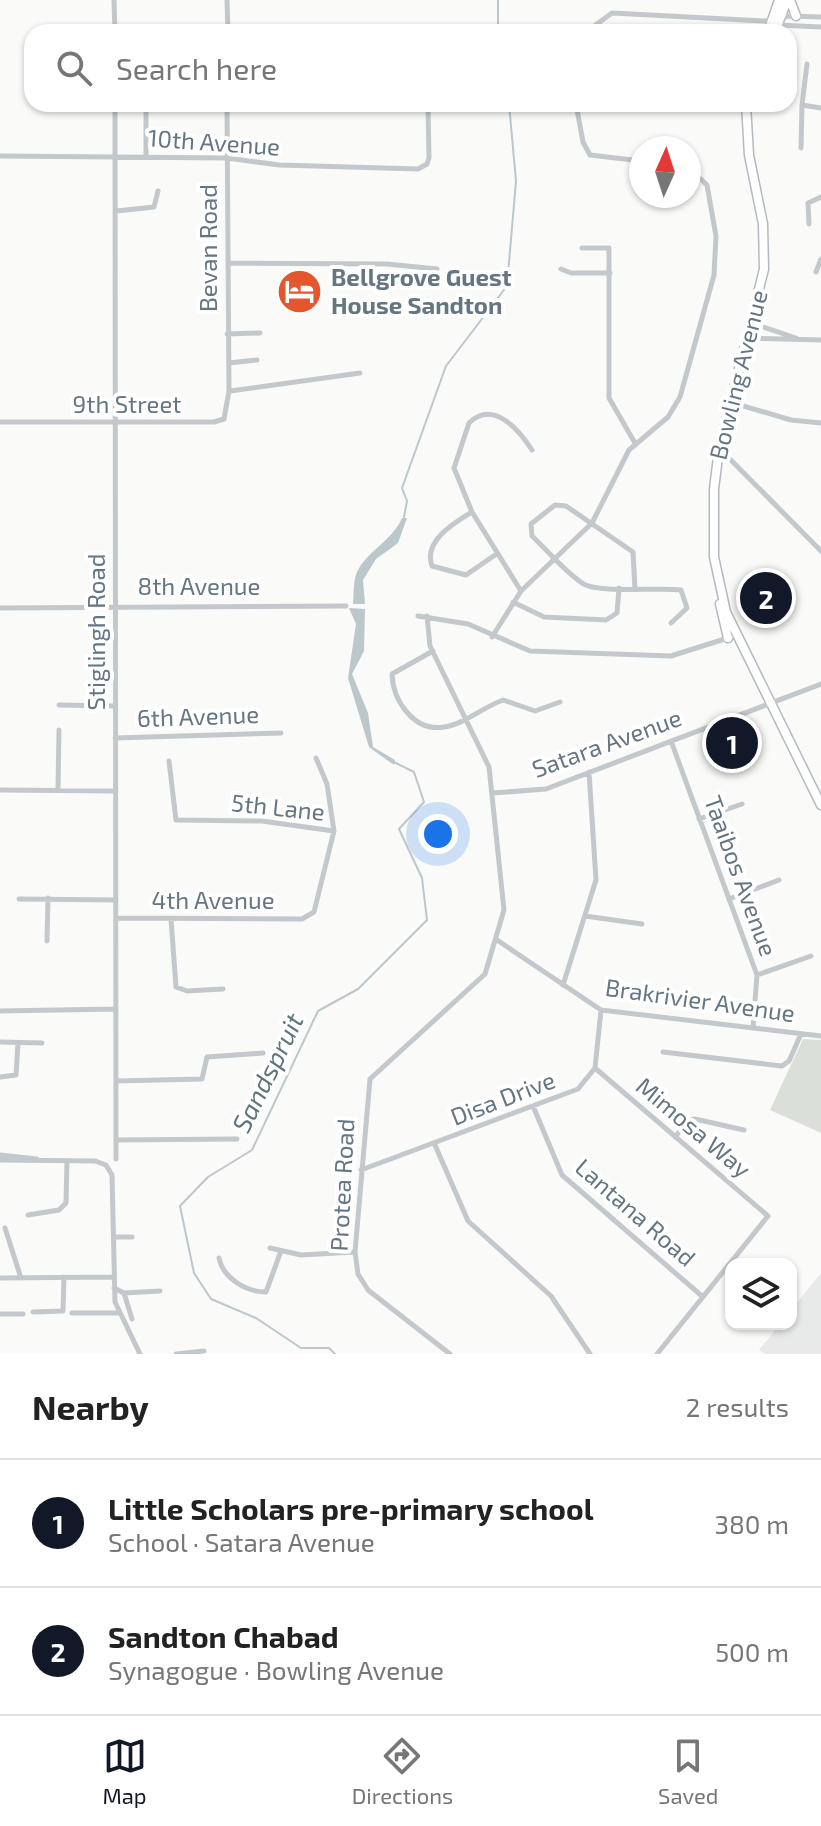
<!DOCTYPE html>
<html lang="en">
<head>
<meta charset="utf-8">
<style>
  :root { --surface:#fff; --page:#f6f6f6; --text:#222; --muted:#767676; --line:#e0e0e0; --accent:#111827 }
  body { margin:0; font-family:"Exo 2",sans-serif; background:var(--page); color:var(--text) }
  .controls { position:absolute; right:24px; bottom:24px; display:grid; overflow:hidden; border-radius:16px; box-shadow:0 2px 6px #0004 }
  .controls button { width:72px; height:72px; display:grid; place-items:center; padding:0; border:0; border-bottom:2px solid var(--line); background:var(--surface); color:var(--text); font:40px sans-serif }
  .compass { position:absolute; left:629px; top:136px; width:72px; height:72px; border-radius:50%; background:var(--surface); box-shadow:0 2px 6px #0004; rotate:3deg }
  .you { position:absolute; left:438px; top:834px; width:28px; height:28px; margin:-20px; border:6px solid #fff; border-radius:50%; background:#1a73e8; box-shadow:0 0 0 12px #1a73e833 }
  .badge { display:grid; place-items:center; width:52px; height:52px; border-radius:50%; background:var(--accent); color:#fff; font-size:26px; font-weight:700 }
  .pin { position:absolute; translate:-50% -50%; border:4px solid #fff; box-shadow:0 2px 8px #0006 }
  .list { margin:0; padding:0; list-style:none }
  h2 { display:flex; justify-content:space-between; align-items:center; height:104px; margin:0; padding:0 32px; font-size:34px }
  h2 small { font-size:26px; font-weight:400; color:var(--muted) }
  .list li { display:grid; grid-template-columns:52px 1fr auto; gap:24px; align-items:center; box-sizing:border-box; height:128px; padding:0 32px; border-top:2px solid var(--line) }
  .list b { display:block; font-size:30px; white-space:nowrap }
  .list p { margin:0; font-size:26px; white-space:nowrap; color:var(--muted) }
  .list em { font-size:26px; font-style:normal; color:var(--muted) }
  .icon { flex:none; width:44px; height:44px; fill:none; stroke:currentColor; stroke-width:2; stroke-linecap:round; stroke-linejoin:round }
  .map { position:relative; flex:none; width:821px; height:1354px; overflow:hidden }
  .search { position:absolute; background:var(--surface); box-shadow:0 2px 6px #0004; left:24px; right:24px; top:24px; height:88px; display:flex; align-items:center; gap:20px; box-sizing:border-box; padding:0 28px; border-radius:24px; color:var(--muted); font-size:30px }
  .sheet { height:360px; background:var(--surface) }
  nav { display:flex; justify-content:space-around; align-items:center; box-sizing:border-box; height:112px; border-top:2px solid var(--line); background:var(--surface); font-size:22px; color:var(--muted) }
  nav a { display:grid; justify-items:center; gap:4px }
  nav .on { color:var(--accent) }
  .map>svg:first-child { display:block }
  .built { fill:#e8e9e9 }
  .green { fill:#dadfd7 }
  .water { fill:#bbc7cb }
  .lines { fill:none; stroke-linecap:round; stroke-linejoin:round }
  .stream { stroke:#bbc7cb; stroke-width:2 }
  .secondary-casing { stroke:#b3babf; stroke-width:11 }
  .street { stroke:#c3c8cc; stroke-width:5 }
  .secondary { stroke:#fff; stroke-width:8 }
  .labels { text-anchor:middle; stroke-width:8; stroke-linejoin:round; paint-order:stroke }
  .street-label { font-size:24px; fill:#657683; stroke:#fff }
  .poi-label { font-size:24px; font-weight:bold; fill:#657683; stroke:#fff; text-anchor:start }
  .water-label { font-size:26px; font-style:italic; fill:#60757c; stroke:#fff }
</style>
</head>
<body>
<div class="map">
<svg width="821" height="1354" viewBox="0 0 821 1354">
  <rect width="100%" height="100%" fill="#fafaf8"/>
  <path class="built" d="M821,1273V1354H765L759,1350L780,1324H791V1310Z"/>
  <path class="green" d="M803,1039L821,1040V1133L770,1110Z"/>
  <path class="water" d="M402,518H407L398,543L376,559L363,580L365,604H353C354,594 353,581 357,572C367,551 392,541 402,518Z
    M349,608L365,609L364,651L352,674L368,713L373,747L395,760L394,765L369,747L348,678L356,624Z"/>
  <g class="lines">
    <path class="stream" d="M498,0V32
      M404,517L407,501L402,488L446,366L507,286L516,181L509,104
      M335,1354L329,1348H301L256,1318L211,1299L194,1273L180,1206L208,1177L252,1150L318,1011L358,989L427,920L422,878L399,829L424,802L414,772L394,762"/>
    <defs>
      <path id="secondary" d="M790,0L796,16
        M768,32L779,0
        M775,32L787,0
        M746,104L749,155L763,224L764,269L719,449L714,489V557L726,612L821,805
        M720,604L728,638"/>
    </defs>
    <use href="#secondary" class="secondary-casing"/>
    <path class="street" d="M114,0L115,32
      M227,0L228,32
      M779,25L821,27
      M586,32L612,13L766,21L789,16L821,17
      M807,64L802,105L821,108
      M115,104L116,1159
      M146,104V156
      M576,104L583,142L590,155L641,161
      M801,148L802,105
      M0,156L227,158L279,165L418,169L427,164L429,158L428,104
      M116,211L154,207L158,191
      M809,224L808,203L821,197
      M582,248H609V398L635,443
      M228,263L387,264L437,269
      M561,269L571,273H610
      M816,272L821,259
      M751,323L796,338
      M227,334L260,333
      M747,338L821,340
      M229,363L257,360
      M230,391L360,373
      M730,402L791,420L821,423
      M0,422H214L224,419L229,391L227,104
      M720,449L821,551
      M472,512C454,523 423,541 432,566L466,575L495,555
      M635,589L633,552L566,506L555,505L531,524L532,536C548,551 564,571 582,583C597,594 660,587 681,590L687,608L671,623
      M521,591L472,512L454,468L469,423C493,399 519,430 532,450
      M513,602L544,617L606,620L617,613L619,588
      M0,608L346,606
      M418,616L468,624L530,651L671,656L731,637
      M427,616L430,646L489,767L504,910L485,974L370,1079L355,1252L358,1274L368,1290L450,1354
      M492,637L521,591L592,523L629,450L668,417L680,397L714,275L716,236L707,185L689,168
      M433,651L392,674C393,701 414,732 444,727C465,724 483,707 503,700L535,711L560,702
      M59,705L115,706
      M115,738L281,733
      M671,741L757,975L753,1028
      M316,758L327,784L334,831
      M0,790L116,791
      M58,790L59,730
      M493,793L546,789L821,684
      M699,819L742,804
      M19,899L116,900
      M729,899L779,880
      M585,916L642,924
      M116,918L302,919L314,912L334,831L262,821L176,820L169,761
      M171,919L176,987L187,991L223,989
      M497,940L601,1010L821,1036
      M47,941L48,898
      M757,975L811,956
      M563,985L596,880L589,772
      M0,1011L116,1009
      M0,1042L42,1043
      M663,1052L782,1066L789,1061L801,1034
      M595,1068L768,1216L657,1354
      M0,1077L16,1075L18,1043
      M116,1081L202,1079L207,1057L263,1053
      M533,1106L562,1175L703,1297
      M675,1137L689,1120L695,1119L744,1130
      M116,1140L237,1139
      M435,1145L468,1221L551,1296L590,1354
      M0,1155L37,1159
      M0,1160L95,1161L106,1165L112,1175L115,1302L140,1354
      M361,1170L578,1089L595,1068L601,1010
      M28,1215L59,1210L66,1203L67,1161
      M5,1228L20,1275
      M114,1237H132
      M270,1248L301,1255L355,1252
      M219,1258C223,1278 246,1292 266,1292L281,1251
      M0,1278L113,1277
      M114,1288L124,1293L160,1291
      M124,1293L132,1319
      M33,1312L63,1311L64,1277
      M72,1313H118
      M0,1314H23
      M176,1354L204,1351"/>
    <use href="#secondary" class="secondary"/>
  </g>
  <defs>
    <symbol id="hotel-disc" viewBox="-11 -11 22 22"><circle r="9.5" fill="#e4572e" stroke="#fff"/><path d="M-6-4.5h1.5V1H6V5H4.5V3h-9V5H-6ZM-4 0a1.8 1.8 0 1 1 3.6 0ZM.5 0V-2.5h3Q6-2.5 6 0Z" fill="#fff"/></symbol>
  </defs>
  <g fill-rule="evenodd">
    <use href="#hotel-disc" x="274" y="266" width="51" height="51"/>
  </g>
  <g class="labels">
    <g class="street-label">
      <text transform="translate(214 143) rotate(4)" y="8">10th Avenue</text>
      <text transform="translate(209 248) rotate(-90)" y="8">Bevan Road</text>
      <text transform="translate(739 375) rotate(-76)" y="8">Bowling Avenue</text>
      <text x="127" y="413">9th Street</text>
      <text x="199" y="595">8th Avenue</text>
      <text transform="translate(97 632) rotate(-90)" y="8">Stiglingh Road</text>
      <text transform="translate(198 717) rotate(-2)" y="8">6th Avenue</text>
      <text transform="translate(607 744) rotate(-20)" y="8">Satara Avenue</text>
      <text transform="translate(278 808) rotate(6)" y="8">5th Lane</text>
      <text transform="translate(740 876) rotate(70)" y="8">Taaibos Avenue</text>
      <text x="213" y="909">4th Avenue</text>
      <text transform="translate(700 1001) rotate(8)" y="8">Brakrivier Avenue</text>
      <text transform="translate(503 1099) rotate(-21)" y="8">Disa Drive</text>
      <text transform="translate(693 1128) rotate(40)" y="8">Mimosa Way</text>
      <text transform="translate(343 1185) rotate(-87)" y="8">Protea Road</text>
      <text transform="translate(635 1213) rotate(41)" y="8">Lantana Road</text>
    </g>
    <g class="poi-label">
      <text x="331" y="286">Bellgrove Guest<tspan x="331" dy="28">House Sandton</tspan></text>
    </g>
    <g class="water-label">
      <text transform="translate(268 1073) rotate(-64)" y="9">Sandspruit</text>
    </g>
  </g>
</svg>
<div class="controls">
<button><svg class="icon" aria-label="layers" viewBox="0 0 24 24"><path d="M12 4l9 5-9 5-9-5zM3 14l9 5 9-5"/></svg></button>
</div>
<svg class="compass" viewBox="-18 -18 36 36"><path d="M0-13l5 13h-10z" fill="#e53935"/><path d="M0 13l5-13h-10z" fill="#767676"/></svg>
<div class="you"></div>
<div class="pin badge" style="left:732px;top:743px">1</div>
<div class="pin badge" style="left:766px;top:598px">2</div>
<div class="search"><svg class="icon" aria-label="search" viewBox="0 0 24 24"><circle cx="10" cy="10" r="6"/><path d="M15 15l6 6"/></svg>Search here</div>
</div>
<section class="sheet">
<h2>Nearby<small>2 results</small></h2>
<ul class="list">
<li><span class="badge">1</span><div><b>Little Scholars pre-primary school</b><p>School · Satara Avenue</p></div><em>380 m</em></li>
<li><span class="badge">2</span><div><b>Sandton Chabad</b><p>Synagogue · Bowling Avenue</p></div><em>500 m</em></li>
</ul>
</section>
<nav>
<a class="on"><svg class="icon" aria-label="map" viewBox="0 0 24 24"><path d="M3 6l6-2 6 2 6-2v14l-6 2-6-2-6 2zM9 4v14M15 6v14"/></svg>Map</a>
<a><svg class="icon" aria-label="directions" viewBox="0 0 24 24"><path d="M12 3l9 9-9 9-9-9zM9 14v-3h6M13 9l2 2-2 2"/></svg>Directions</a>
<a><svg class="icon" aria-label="saved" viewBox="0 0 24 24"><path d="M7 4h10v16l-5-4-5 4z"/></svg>Saved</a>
</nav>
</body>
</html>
